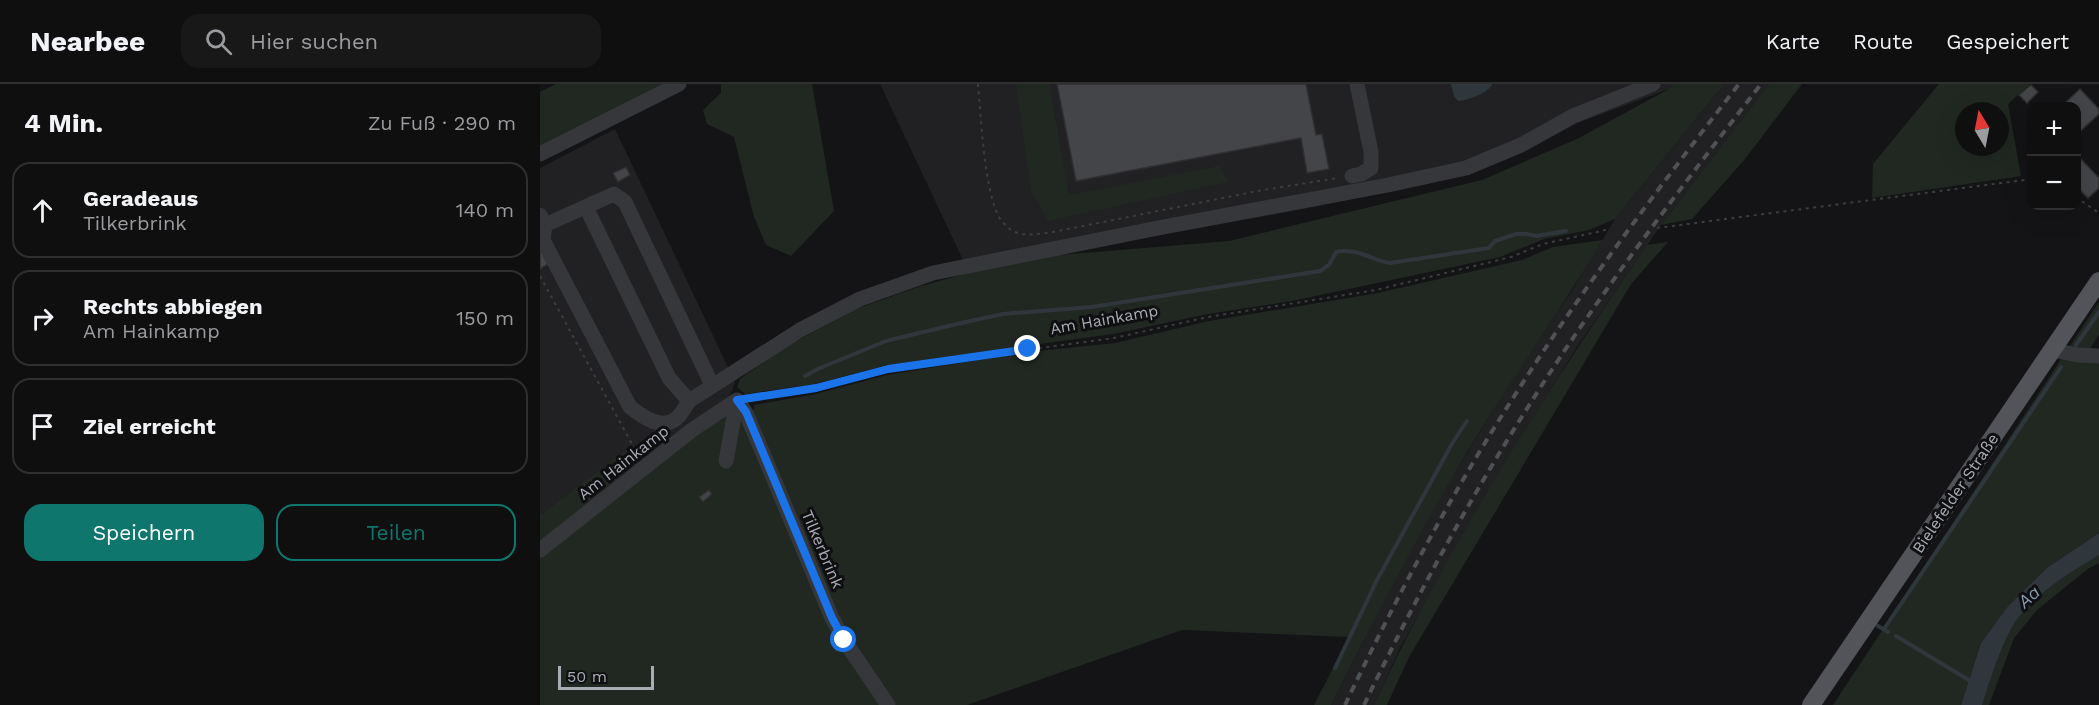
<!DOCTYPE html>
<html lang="de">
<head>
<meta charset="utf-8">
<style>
  :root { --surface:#0f0f10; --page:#181819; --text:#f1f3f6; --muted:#9b9c9f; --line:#2f2f30; --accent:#0f766e }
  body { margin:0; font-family:"Work Sans",sans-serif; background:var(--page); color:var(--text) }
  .controls { position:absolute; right:18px; top:18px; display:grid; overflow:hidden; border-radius:12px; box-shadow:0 6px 24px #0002 }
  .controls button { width:54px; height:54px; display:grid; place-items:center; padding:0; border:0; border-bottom:2px solid var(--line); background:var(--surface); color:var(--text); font:30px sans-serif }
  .compass { position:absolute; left:1415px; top:18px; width:54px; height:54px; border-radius:50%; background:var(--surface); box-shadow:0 6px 24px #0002; rotate:350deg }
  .scale { position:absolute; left:18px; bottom:15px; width:96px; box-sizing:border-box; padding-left:6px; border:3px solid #a8acb4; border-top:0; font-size:16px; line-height:21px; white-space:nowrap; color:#a8acb4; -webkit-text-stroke:4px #0f0f11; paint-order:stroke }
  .stop { position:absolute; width:18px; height:18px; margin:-14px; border:4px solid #1a73e8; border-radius:50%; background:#fff }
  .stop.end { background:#1a73e8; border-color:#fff; box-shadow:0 2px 6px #0008 }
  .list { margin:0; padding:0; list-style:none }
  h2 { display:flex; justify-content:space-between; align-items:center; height:78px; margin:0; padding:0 24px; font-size:26px }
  h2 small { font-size:20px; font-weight:400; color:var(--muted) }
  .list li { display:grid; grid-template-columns:39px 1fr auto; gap:18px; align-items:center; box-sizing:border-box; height:96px; margin:0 12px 12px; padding:0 12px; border:2px solid var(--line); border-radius:18px }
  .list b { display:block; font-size:22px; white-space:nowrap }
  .list p { margin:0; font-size:20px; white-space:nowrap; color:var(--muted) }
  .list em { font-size:20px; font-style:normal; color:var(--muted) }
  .actions { display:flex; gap:12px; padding:18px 24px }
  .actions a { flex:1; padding:14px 0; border:2px solid var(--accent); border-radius:18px; text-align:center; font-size:21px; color:var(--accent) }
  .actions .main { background:var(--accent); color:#fff }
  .icon { flex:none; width:33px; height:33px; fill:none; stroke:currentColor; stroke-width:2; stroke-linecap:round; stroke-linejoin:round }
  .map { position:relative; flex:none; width:1559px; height:621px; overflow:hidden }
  header { display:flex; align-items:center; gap:36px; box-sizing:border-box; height:84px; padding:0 30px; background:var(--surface); border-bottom:2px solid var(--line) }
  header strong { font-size:28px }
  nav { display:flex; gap:33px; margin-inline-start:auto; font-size:21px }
  .search { width:420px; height:54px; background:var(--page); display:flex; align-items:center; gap:15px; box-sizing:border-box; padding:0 21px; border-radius:18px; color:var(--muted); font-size:22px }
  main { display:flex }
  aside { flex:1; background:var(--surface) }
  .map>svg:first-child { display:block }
  .built { fill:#212123 }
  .green { fill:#212822; fill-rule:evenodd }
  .water { fill:#2f373d }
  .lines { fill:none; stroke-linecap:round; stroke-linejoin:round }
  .stream { stroke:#2f373d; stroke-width:4 }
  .building { fill:#444548; stroke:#2f2f32; stroke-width:1.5 }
  .path { stroke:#3c3d41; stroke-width:2; stroke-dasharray:3 4.5; stroke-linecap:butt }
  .minor { stroke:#36373a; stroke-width:15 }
  .major { stroke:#525459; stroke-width:18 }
  .rail { stroke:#4f5155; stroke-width:4; stroke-dasharray:8 6; stroke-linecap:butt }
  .route { stroke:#1a73e8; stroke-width:8 }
  .labels { text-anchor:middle; stroke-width:6; stroke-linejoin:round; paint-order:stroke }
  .street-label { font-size:16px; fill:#a8acb4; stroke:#0f0f11 }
  .water-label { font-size:18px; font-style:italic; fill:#8398ab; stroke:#0f0f11 }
</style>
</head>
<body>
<header>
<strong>Nearbee</strong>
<div class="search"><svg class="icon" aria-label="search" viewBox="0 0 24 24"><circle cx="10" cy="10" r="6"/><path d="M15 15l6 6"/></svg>Hier suchen</div>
<nav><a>Karte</a><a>Route</a><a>Gespeichert</a></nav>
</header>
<main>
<aside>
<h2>4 Min.<small>Zu Fuß · 290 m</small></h2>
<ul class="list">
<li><svg class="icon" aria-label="ahead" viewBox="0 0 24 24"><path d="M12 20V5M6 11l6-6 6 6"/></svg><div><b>Geradeaus</b><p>Tilkerbrink</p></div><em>140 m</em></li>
<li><svg class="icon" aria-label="right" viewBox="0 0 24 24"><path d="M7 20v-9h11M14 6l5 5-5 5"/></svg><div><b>Rechts abbiegen</b><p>Am Hainkamp</p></div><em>150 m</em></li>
<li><svg class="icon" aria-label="arrive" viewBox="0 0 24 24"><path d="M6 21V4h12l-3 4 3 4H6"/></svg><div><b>Ziel erreicht</b></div></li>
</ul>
<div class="actions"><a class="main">Speichern</a><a>Teilen</a></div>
</aside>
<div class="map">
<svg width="1559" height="621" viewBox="0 0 1559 621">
  <rect width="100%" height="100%" fill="#141416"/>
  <path class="built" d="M340,0H1133L1129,5L1038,39L984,68L929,88L774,123L507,172L423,176Z
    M1184,0H1229L1121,141L1037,263L946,411L860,564L834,621H791L856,493L909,398L976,289L1033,205L1075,135Z
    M75,45L195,298L184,329L106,388L90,362L0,431V84Z"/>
  <path class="green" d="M16,0H123L0,64V8Z
    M181,0H272L294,127L251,172L226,161L214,133L194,53L167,40L163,26L181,9Z
    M476,0H509L529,111L680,82L688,98L508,137L491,106Z
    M1133,0H1184L1075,135L1049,146L1004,155L960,173L752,217L668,230L573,250L347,281L274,300L205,310L197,303L200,295L243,264L319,224L378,203L428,189L507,172L689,157L942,96L1039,54L1129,5Z
    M1229,0H1262L1205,75L1152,135L1121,141Z
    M1399,0H1490L1468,20L1481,92L1332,114L1333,80ZM1424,27H1460V63H1424Z
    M1063,156C1013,238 956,316 909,399C867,472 829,546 791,621H774L809,553L642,546L427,621H353L308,553L213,333L214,321L276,310L347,291L488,268L575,259L669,237L838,209L982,176L1013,163Z
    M1128,158L1091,200L869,573L847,621H834C909,459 1007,307 1107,161Z
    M1559,218V250L1546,271L1559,273V449L1508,483L1468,522L1441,559L1421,621H1293Z
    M184,329L203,334L342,621H0V431L90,362L105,387Z
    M1559,471V479L1549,484L1497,526L1474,554L1449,621H1442C1450,597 1463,554 1478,534C1498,508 1531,488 1559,471Z"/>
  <path class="water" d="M911,0H952V1C946,10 929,16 918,17L914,12Z
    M1559,449V471C1531,488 1498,508 1478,534C1463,554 1450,597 1442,621H1421L1441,559L1468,522L1508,483Z"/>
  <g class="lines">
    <path class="stream" d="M1536,261L1559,228
      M265,292L280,284L346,257L421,239L463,230L552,223L780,187L789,181L796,168C815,163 832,176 850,179L949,164L955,157L976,150H987L996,152L1026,147
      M1338,542L1348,548
      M1344,545L1521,283
      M1356,552L1432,598
      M795,584L837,496L913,358L927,337"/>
  </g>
  <path class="building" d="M517,0H766L776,51L782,50L789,85L767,89L761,54L536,97Z
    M1491,1L1498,8L1487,19L1479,11Z
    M1540,5L1559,25V30L1536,51V22H1522Z
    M1537,71L1559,94V104L1548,114L1536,102Z
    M86,83L90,91L78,98L73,89Z
    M0,165L8,180L0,185Z
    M169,406L172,410L163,418L159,413Z"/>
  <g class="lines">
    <path class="path" d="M438,0C441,33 444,105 459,133C461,137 467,143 471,146C483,153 495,150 508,149L723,106L798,94
      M1536,113L1559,129
      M1117,144L1492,95
      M0,192L98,371
      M211,314L276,304L348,285L574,254L668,233L836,206L971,173L1003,160L1070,145"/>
    <path class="minor" d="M0,70L139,0
      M812,92L821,90L831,84V68L817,0
      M46,123L129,294L149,317
      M0,131L5,141L3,156L90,323C103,333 123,348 138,333C142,329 146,322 149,317L260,246L320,215L393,189L623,143L848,101L926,84L981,61L1033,32L1113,0
      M5,141L74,110L85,118L172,301
      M1512,266L1538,271L1559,272
      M197,316L206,329L292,534L304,556L348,621
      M186,377L197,316
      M0,466L152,346L197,316"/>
    <path class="major" d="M1271,621L1559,197"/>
    <path class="rail" d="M805,621C855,516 910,412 973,314C1042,205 1120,102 1199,0
      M824,621C873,519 927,419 988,323C1058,211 1140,105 1221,0"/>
  </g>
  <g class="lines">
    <path class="route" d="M304,556L292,534L206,328L197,316L276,304L348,285L488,265"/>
  </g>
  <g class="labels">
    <g class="street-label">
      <text transform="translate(564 235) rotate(-10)" y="6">Am Hainkamp</text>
      <text transform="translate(83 378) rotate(-38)" y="6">Am Hainkamp</text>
      <text transform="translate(1415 409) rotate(-56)" y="6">Bielefelder Straße</text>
      <text transform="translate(283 465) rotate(67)" y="6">Tilkerbrink</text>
    </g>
    <g class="water-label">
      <text transform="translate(1489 513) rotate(-43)" y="6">Aa</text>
    </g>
  </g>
</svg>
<div class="controls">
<button>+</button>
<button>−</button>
</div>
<svg class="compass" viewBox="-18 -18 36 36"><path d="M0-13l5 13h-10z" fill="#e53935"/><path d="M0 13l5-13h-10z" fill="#9b9c9f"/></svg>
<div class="scale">50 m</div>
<div class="stop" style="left:304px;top:556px"></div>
<div class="stop end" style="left:488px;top:265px"></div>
</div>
</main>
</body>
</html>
